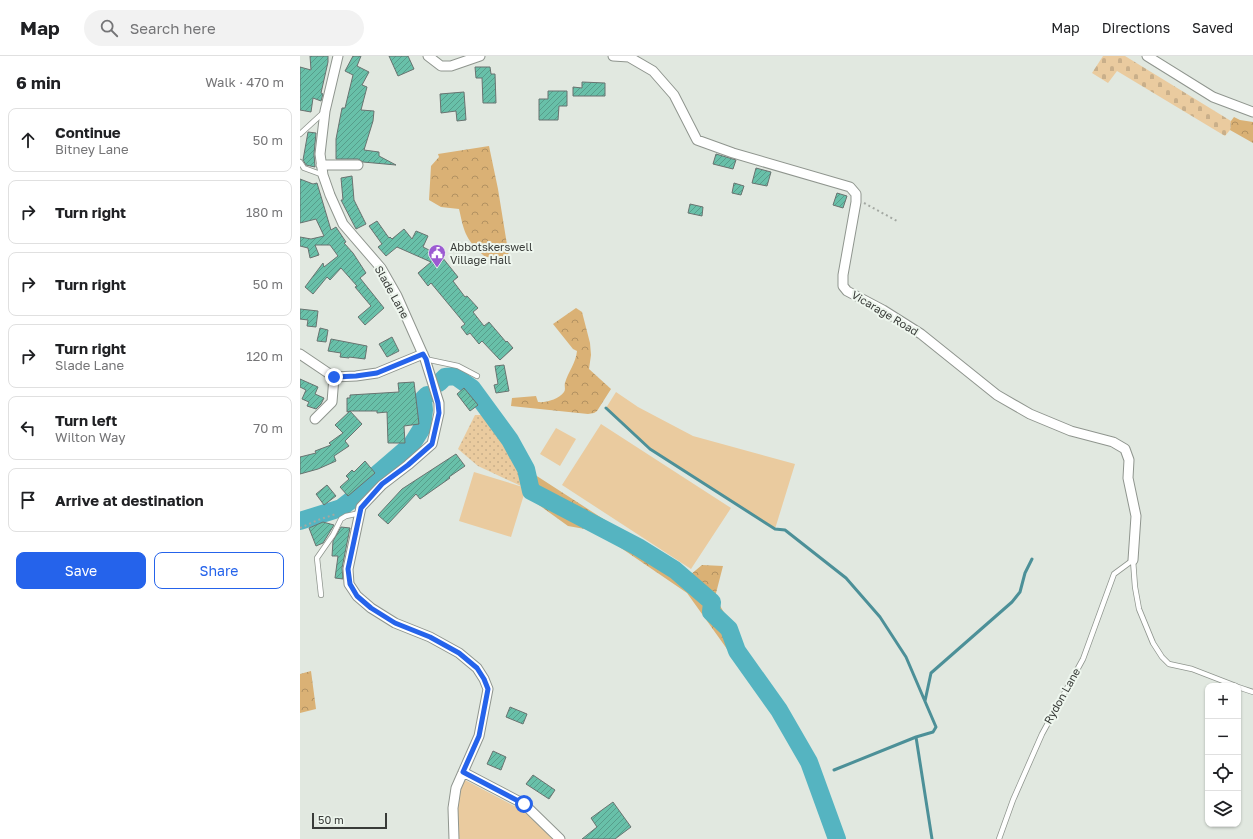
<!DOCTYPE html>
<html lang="en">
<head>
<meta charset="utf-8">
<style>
  :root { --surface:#fff; --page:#f2f2f2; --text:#202124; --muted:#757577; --line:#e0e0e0; --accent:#2563eb }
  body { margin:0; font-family:"Golos Text",sans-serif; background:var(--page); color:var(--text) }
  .controls { position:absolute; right:12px; bottom:12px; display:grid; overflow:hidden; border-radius:8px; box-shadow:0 1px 3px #0004 }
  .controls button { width:36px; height:36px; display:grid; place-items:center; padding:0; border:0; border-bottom:1px solid var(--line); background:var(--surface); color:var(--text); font:20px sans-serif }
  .scale { position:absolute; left:12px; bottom:10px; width:75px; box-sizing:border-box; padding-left:4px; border:2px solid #383b38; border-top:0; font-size:11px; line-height:14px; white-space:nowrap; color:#383b38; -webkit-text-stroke:3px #eef6ee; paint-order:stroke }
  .stop { position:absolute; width:12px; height:12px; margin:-9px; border:3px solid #2563eb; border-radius:50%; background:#fff }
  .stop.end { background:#2563eb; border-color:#fff; box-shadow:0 1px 4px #0008 }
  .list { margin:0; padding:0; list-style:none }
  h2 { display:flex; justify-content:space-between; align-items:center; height:52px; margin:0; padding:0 16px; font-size:17px }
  h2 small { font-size:13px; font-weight:400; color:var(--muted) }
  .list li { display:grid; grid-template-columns:26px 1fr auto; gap:12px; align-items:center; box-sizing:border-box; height:64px; margin:0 8px 8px; padding:0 8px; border:1px solid var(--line); border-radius:8px }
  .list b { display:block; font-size:15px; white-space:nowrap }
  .list p { margin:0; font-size:13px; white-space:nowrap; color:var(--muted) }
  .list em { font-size:13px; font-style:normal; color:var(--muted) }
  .actions { display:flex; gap:8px; padding:12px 16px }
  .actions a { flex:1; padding:9px 0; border:1px solid var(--accent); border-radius:8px; text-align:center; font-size:14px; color:var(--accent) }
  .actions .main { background:var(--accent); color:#fff }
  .icon { flex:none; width:22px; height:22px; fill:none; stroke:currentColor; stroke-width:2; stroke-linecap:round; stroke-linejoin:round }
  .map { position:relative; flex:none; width:953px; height:783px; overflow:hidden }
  header { display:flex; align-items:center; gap:24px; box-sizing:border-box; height:56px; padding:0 20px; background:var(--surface); border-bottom:1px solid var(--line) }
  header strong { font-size:19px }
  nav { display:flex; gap:22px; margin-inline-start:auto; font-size:14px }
  .search { width:280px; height:36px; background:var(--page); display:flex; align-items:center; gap:10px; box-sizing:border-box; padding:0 14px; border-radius:22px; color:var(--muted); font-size:15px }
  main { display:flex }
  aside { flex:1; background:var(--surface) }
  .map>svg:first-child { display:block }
  .green { fill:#eacb9f }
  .forest { fill:url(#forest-crowns) }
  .cemetery { fill:url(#cemetery-stones) }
  .park { fill:url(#park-dots) }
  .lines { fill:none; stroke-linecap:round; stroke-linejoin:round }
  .stream { stroke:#4c9098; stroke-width:3 }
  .river { stroke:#55b4c1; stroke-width:18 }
  .building { fill:url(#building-hatch); stroke:#697370 }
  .lane-casing { stroke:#8f958e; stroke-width:6 }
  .street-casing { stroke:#8f958e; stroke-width:11 }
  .path { stroke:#a3a8a2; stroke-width:2; stroke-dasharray:2 3; stroke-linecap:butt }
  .lane { stroke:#fff; stroke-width:4.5 }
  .street { stroke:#fff; stroke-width:9 }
  .route { stroke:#2563eb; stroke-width:5 }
  .labels { text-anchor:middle; stroke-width:4; stroke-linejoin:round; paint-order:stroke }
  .poi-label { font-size:11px; fill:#383b38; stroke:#eef6ee; text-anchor:start }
  .street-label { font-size:11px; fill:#383b38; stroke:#eef6ee }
</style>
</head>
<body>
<header>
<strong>Map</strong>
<div class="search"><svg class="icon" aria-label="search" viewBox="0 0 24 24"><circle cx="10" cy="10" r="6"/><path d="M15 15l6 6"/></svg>Search here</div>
<nav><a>Map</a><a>Directions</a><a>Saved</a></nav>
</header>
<main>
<aside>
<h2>6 min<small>Walk · 470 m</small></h2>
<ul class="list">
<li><svg class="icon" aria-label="ahead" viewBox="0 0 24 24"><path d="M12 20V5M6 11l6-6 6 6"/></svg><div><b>Continue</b><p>Bitney Lane</p></div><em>50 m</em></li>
<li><svg class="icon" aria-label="right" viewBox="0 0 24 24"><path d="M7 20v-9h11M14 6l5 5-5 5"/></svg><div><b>Turn right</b></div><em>180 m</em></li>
<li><svg class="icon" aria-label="right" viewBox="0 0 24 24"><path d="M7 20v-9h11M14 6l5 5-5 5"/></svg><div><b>Turn right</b></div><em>50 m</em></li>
<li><svg class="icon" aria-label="right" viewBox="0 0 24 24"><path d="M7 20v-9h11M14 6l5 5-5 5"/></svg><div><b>Turn right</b><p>Slade Lane</p></div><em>120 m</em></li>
<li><svg class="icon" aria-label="left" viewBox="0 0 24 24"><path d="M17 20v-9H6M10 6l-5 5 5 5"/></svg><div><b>Turn left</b><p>Wilton Way</p></div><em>70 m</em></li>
<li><svg class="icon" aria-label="arrive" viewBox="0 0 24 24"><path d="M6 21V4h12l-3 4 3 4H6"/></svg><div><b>Arrive at destination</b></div></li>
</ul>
<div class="actions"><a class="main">Save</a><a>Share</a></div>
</aside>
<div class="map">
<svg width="953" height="783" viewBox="0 0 953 783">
  <defs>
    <pattern id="forest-crowns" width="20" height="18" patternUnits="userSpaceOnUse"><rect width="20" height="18" fill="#dab175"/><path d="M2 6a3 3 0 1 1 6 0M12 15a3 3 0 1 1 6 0" fill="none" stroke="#b29161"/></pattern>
    <pattern id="cemetery-stones" width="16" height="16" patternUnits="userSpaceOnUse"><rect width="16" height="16" fill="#eacb9f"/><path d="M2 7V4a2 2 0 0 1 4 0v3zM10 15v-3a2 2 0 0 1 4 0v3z" fill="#c9af8a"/></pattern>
    <pattern id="park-dots" width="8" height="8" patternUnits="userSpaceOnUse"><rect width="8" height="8" fill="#eacb9f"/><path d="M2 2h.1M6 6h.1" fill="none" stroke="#c9af8a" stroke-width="1.8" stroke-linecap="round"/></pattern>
    <pattern id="building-hatch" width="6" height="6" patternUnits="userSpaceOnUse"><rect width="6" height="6" fill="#68c0a9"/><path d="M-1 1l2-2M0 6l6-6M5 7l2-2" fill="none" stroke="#579d8b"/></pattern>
  </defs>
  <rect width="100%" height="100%" fill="#e1e8e0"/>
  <path class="green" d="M316,336L338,351L393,380L495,408L475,473L350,393L306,352Z
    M301,368L431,452L391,513L262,429Z
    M256,372L276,383L260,410L240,398Z
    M174,416L226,432L211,481L159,465Z
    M165,724L222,754L254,783H158C157,763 154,742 165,724Z"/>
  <path class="forest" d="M934,61L940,64L953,66V87L930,74L931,65Z
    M189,90L198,133L209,201C202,199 195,203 188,201C184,201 181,197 178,194C164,181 163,170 159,153L141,151L129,144L131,110L139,101L138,98Z
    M276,252L282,256L290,287L291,299L289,313L311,333L297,355L294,357L288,358L211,350L212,342L236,340L238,346C246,347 259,343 264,336C266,333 264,330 265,327C268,316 276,307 277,295L273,293L253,268Z
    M226,413L390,519L402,509L423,510L415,541L463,624L502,679L522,719L542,783H531L500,695L387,537L296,475L268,470L225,439L221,430Z
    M11,615L16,653L0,657V618Z"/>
  <path class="cemetery" d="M803,0H825L931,65L930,74L925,80L817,15L808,27L792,17Z"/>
  <path class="park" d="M175,359H185L191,360L210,384L226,413L221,430L178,410L158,393Z"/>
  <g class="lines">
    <path class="stream" d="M306,352L350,393L475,473L485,474L546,522L580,561L606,601L636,671L633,676L616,681L632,783
      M625,645L631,617L712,546L720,536L725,517L732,503
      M534,714L616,681"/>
    <path class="river" d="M139,327L145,321L155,320L172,332L210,384L226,413L231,435L338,491L375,514L412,546L411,556L429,573L437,595L479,654L509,706L537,783
      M0,465L41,452L50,445L76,419L112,388L122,372L124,354L123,343L127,339"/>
  </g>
  <path class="building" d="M10,0H28V6L21,37L23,38L21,45L13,42L11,56L0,54V11L11,14Z
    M53,0H61L57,10L69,16L62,29L67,31L61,54L74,55L73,65L64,94L79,96V100L96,109L63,106L58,103H36V83L42,52H45L53,19L45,15Z
    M89,0H108L114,13L98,20Z
    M175,11H190L191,18H195L196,47H183L182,22H176Z
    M282,26L305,27V40H273V31L282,32Z
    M248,35H267V50H259L258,64H239V43H248Z
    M164,36L166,64L157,65L156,55L141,57L140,38Z
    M8,76L16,77L14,98L15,111L6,109L3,104Z
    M416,98L436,104L433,113L413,108Z
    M456,112L471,116L467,130L452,127Z
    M52,120L54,144L66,168L56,173L41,144H43L41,122Z
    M0,123L13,128L17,127L31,174L36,171L46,186L44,187L53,197L66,217L60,222L84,252L65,269L58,261L71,250L55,231L57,230L41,212L30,224L27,221L13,238L5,231L23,207L24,211L38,200L30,189H15L19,199L10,202L8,192L0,190V181L11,183L24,180L16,163L0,167Z
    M434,127L444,130L441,139L432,137Z
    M537,137L547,140L543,152L533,149Z
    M390,148L403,151L402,160L388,157Z
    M77,165L89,182L90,181L92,183L104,173L112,183L116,175L128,180L123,191L137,198L138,196L158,221L153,225L165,241L167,240L178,252L173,256L184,270L189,266L206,286L207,285L213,292L200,304L182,285L179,288L170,277L167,279L161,271L165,268L131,227L128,230L118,217L131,206L97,191L86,200L78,191L82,188L69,170Z
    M0,253L18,255L16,271L7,270L8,264L0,263Z
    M20,272L28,274L26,286L17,285Z
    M92,281L99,295L87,301L79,288Z
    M31,283L67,290L65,303L49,301V302L40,301L41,297L28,295Z
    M204,309L209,335L196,337L194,329L198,328L195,310Z
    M0,323L18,331L15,338L24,342L21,348L16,353L7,350L9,346L2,343L6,334L0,331Z
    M114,326L119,368L104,370L105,387H88L87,356L77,357V355H50L62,368L45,385L49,390L34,400L36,405L18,413L0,418V401L16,397L15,395L31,389L29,387L43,377L35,369L50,355L47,356V342H50V339L99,336L98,327Z
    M164,332L178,349L170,355L157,338Z
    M156,398L165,410L149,421L150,422L120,443L116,438L88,468L78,459L102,433Z
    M65,405L75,417L48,440L40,431L49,423L46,420L52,414L54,416Z
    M27,429L36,440L24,449L16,438Z
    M23,466L34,469L23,487L16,490L9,472Z
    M41,471L50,472L42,512L43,523L35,522L38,500H32L33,485Z
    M210,651L227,658L223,668L206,661Z
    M193,695L206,701L201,714L187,708Z
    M233,719L255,734L249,743L226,728Z
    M313,746L331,771L315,783H282L297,771L291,762Z"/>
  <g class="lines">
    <defs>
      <path id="lane" d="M0,78L24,56
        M0,106L4,112L23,119
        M125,303L158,310L177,320
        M833,504L835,531L839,553L853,587L862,601L869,608L892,613L936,630
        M21,539L17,502L33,479L41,463L46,460L60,457
        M938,631L953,636
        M699,783L713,744L742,678L783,603L814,518L833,504"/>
      <path id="street" d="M38,0L25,55L20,98L23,119L30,139L43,168L81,212L97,240L125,303L139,347V357L132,388L108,409L82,429L61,451L48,513L49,528L57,540L71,552L95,567L130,581L159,597L177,612L184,623L188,633L179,680L156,732L153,752L154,783
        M128,0L141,10H151L180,0
        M313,0L329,1L353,15L374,39L397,84L433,97L550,131L556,138V146L543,219V230L547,235L583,254L621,278L697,339L730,358L771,375L813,386L825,393L829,404L828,422L836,460L833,504
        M847,0L913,41L953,56
        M21,109H58
        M0,298L34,321L56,320L77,317L123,298
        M15,363L32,346L34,321
        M163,716L224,748L260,783"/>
    </defs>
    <use href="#lane" class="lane-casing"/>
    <use href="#street" class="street-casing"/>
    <path class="path" d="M564,147L597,165
      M0,472L18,464L36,458"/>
    <use href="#lane" class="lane"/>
    <use href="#street" class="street"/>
  </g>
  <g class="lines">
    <path class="route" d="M34,321L56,320L77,317L123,298L126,303L138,347L139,357L132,388L108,409L82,428L61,452L48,513L50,528L57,540L71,552L95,567L130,581L159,597L177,612L184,623L188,633L179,680L163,716L224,748"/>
  </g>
  <defs>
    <symbol id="civic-pin" viewBox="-11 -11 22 30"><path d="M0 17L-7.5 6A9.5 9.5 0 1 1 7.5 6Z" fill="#9c5bd2" stroke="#eef6ee"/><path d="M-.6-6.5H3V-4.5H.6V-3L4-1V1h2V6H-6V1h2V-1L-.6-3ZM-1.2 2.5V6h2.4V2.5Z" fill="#fff"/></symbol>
  </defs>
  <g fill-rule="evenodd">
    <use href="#civic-pin" x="127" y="187" width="20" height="27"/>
  </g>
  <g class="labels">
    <g class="poi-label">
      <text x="150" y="195">Abbotskerswell<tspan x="150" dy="13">Village Hall</tspan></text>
    </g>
    <g class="street-label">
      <text transform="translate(92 236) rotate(61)" y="4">Slade Lane</text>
      <text transform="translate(585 257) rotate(31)" y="4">Vicarage Road</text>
      <text transform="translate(762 640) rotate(-61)" y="4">Rydon Lane</text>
    </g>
  </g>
</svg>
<div class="controls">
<button>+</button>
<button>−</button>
<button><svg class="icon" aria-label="locate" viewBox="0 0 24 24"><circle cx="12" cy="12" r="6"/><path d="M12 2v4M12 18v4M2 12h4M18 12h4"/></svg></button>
<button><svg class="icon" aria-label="layers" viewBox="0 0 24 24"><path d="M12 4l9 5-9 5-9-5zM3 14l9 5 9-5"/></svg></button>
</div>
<div class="scale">50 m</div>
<div class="stop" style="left:224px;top:748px"></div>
<div class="stop end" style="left:34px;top:321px"></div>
</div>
</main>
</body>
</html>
